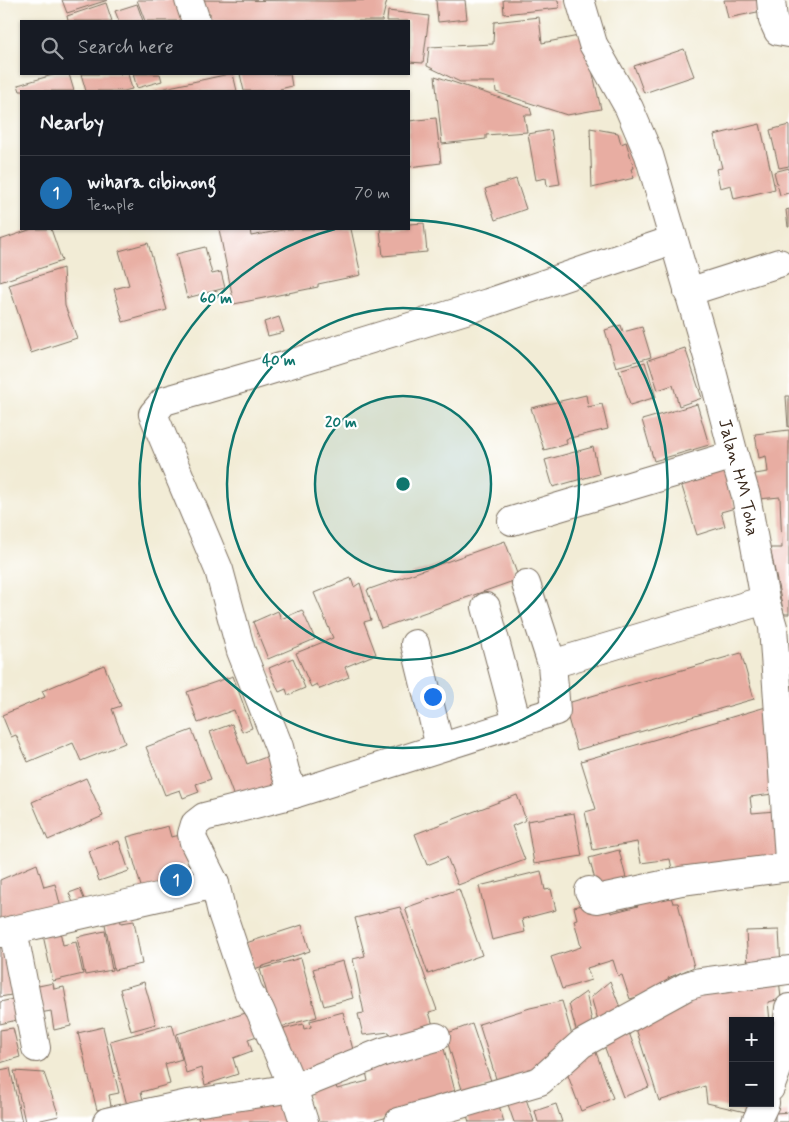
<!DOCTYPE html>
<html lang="en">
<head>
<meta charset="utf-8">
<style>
  :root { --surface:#171b24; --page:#242831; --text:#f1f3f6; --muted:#9ea1a6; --line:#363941; --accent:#1f6fb2 }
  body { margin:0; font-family:Mynerve,sans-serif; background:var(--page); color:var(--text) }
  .controls { position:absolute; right:15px; bottom:15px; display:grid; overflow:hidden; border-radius:0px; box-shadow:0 1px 4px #0004 }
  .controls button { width:45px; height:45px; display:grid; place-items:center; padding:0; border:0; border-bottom:1px solid var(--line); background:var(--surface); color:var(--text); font:25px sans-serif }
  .you { position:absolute; left:432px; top:696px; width:18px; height:18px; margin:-12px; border:4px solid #fff; border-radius:50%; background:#1a73e8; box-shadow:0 0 0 8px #1a73e833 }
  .badge { display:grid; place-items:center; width:32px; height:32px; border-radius:50%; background:var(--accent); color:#fff; font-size:16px; font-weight:700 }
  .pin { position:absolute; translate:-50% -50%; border:2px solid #fff; box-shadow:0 1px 5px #0006 }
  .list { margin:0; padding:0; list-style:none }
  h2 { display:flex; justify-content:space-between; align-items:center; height:65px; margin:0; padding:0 20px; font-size:21px }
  h2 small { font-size:16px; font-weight:400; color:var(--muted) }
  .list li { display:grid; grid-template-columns:32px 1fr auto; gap:15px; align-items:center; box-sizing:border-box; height:75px; padding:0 20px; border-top:1px solid var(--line) }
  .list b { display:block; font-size:19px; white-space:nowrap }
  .list p { margin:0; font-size:16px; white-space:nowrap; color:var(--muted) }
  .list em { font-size:16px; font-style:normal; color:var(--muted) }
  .icon { flex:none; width:28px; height:28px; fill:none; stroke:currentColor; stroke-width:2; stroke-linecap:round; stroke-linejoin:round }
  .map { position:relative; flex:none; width:789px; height:1122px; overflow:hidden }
  .search { position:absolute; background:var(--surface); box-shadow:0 1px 4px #0004; left:20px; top:20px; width:390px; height:55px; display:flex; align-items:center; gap:12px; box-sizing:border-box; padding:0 18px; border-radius:0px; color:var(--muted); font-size:19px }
  .panel { position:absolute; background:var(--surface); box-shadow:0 1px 4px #0004; left:20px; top:90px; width:390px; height:140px; border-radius:0px }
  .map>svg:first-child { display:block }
  .building { fill:#e8ada2 }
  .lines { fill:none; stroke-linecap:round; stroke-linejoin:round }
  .minor-casing { stroke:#7b6e5e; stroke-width:30 }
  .minor { stroke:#fff; stroke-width:28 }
  .ring { fill:none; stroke:#0f766e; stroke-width:2.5 }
  .labels { text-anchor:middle; stroke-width:4.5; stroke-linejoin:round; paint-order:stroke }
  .street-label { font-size:18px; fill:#3b2a1e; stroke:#fff }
  .centre { fill:#0f766e; stroke:#fff; stroke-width:2.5 }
  .ring-label { font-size:15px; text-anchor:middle; font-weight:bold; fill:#0f766e; stroke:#fff; stroke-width:4.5; stroke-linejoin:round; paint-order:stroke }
</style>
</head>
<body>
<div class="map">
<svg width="789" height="1122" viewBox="0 0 789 1122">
  <rect width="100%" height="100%" fill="#fff"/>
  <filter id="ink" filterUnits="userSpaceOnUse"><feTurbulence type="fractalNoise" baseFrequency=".02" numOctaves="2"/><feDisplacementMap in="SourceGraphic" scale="10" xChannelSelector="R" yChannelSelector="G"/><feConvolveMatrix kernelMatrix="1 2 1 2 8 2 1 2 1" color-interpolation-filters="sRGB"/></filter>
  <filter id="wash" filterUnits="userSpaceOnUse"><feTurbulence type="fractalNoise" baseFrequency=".0096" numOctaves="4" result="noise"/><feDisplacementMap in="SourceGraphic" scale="20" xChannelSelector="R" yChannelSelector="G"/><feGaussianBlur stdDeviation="1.12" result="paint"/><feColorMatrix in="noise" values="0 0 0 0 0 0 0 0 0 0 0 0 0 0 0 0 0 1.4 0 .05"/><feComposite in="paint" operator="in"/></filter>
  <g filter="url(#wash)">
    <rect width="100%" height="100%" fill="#f2ecd6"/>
    <g id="blocks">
      <path class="building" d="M62,0H108L67,13Z
        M137,0H185L193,21H145Z
        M200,0L337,1L387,0L382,21H210V13H201Z
        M436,0H465L467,19L438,22Z
        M503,0H558L559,8L504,14Z
        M724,0H760L762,11L728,18Z
        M106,3L112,21H68L67,16Z
        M137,4L143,21H119L115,11Z
        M388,11L429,16L423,63L409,62V21H387Z
        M539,17L542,43L584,35L601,109L567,115L496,92L495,82H460L427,66L429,47L493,44L494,22Z
        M684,49L694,76L644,93L634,66Z
        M56,74H69L74,91H20L18,85Z
        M81,74H128L132,89L124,91H86Z
        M133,74H160L162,81L137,88Z
        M229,74H233L237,91H151Z
        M240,74H290L292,86L280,89V91H244Z
        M435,76L530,108L532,115H524L527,132L486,135V139L442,144Z
        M436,118L441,163L409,167V121Z
        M760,124L775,189L734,199L731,185L720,188L716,169L722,168L714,135Z
        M789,125V166L779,168L770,130Z
        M590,128L618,133L621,144L626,142L634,168L631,169L634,178L592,188Z
        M551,130L560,184L547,186L546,178L536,180L528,134Z
        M789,168V193L780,195L774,172Z
        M516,179L526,209L495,220L485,189Z
        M789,209V227H788L786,210Z
        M424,223L427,252L383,256L380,229H409V224Z
        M32,229H51L62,261L0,282V240Z
        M219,229H250L251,236L288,229H351L361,275L318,284V287L234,304Z
        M148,243L167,310L123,322L114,289L129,285L119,251Z
        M205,247L212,274L221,272L225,288L187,298L176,254Z
        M63,268L65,306L77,338L31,353L9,285Z
        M279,317L284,332L268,336L264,322Z
        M621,325L623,332L642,327L651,357L616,367L605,330Z
        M685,348L702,398L679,406L673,385L658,390L648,360Z
        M645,362L656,397L630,405L619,370Z
        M586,395L588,407L602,404L608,429L566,439L567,444L544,450L531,408Z
        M786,396H789V427H788Z
        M697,404L709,445L654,461L642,420Z
        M789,430V614H784L770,548H782L780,497L759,499L755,474L768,472L766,456L759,458L755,434Z
        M593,447L599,474L553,487L545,460Z
        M722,465L735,508L721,512L725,526L697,535L679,477Z
        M505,541L519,579L381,628L367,590Z
        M351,578L354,587L360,583L371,620L364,622L376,654L345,667L349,677L320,689L317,684L311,687L296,653L333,638L314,593Z
        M302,610L315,639L268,659L253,622L278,611L281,619Z
        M741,653L754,699L577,750L564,704Z
        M293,658L305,688L288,695L286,689L279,692L269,668Z
        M104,665L121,706L112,709L125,743L81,761L73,743L28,762L16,735L11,737L2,715L45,697L42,691Z
        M233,676L252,728L242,732L234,710L198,723L187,692Z
        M766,707L778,754L768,757L771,776L780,793L750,797L752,813L775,811L781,859L672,869L670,859L641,863L637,842L593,850L585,812L596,809L581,761Z
        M232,724L247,764L269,756L281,788L237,805L210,732Z
        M192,730L211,779L196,784L199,792L183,798L180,790L165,795L146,747Z
        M86,778L103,816L48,840L32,802Z
        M517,795L526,820L512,826L525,860L458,885L447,857L427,865L415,834Z
        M574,813L582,856L534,864L527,821Z
        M168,826L171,837L181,835L189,864L163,871L166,883L142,890L127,837Z
        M119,841L129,871L99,881L89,851Z
        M619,850L629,890L600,898L589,858Z
        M37,864L44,887L55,884L61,908L0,922V880Z
        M541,871L545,890L551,889L556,910L522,919L525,932L492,940L479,886Z
        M80,889L85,901L74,905L69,893Z
        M459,889L482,955L428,974L405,908Z
        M669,891L673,903H678L694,967L668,978L674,992L641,996L630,999L622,975L618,976L613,960L587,968L591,980L562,989L551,957L581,947L574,920L577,919L574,907L608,899L611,913L638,906L636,897Z
        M400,907L437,1010L429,1012L435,1032L391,1042L389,1032L363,1035L358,1014L364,1013L353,959L365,956L355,918Z
        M119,911L121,923L134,921L142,964L114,970L103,914Z
        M58,922L63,945L76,942L83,974L53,981L41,926Z
        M302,925L310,951L254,969L246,943Z
        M779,930L781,967L748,968L746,931Z
        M105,931L112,970L85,975L77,937Z
        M3,940L17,994L0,997V941Z
        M301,958L317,1017L277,1028L260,969Z
        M343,961L353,998L324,1006L313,969Z
        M779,978L781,999L768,1002L770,1021H733V1103H758L754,1114L707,1103L705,1086L659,1101L633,1019L697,996Z
        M610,981L622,1013L598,1021L591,997Z
        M144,982L156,1024L131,1031L120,989Z
        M53,983L54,989L64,987L71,1026L54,1030L51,1011L34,1014L29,988Z
        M586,992L592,1022L594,1027L578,1037L569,1004Z
        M18,998L21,1019L0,1024V1002Z
        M562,1001L574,1042L548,1070L498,1085L479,1024L530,1008Z
        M249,1012L257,1036L248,1039L252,1051L233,1058L238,1074L205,1085L201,1068L186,1073L177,1034Z
        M343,1012L356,1061L296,1073L276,1031L303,1024L304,1029L311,1027L310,1021Z
        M172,1024L182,1059L165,1064L170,1084L141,1092L143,1100L127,1105L110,1041Z
        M472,1024L492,1084L464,1096L445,1034Z
        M103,1027L119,1093L109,1095L111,1106L97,1110L78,1033Z
        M13,1028L20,1057L0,1063V1030Z
        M628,1030L649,1087L623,1097L602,1040Z
        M443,1045L457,1099L369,1122H317L307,1087L334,1080L337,1089L368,1081L365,1067Z
        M595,1050L613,1098L581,1111L567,1073L571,1072L566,1061Z
        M10,1068L22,1122H0V1070Z
        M14,1071L44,1073L59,1116L32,1122H25Z
        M522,1087L534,1122H514L504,1093Z
        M287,1098L292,1122H199L197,1113Z
        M497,1099L504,1122H469L465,1109Z
        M556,1104L562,1122H538L535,1111Z
        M789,1112V1122H775V1113Z"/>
    </g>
  </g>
  <g filter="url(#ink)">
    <use href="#blocks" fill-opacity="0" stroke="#7b6e5e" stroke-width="1"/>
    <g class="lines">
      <defs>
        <g id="minor">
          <path d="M189,0L196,21"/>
          <path id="s1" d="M580,0L593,44L629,108L649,155L712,371L734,455L746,496L765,600L773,627L789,859"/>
          <path d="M771,0L773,20L778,31L789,33"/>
          <path d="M688,292L779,263"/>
          <path d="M512,521L734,455"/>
          <path d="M486,607L517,723"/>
          <path d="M415,644L440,747"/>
          <path d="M552,664L765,600"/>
          <path d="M294,794L285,771L279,747L241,651L219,570L153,414L164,401L251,376L488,303L673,240"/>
          <path d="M589,891L593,898L597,899L681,881L789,867"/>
          <path d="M13,930L36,1048"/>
          <path d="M0,933L215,884"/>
          <path d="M770,1088L785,1048L789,1008"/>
          <path d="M107,1122L188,1104L293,1088L383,1052L436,1037"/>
          <path d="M304,1122L293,1088L260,1010L249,993L222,913L215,884L194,842L192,834L195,824L204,817L294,794L556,711L552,664L526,584"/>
          <path d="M399,1122L540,1081L581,1044L687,986L700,982L789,970"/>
          <path d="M756,1122L765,1103"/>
        </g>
      </defs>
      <use href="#minor" class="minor-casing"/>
      <use href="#minor" class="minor"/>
    </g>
  </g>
  <circle cx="403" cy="484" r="88" fill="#0f766e" fill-opacity=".12"/>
  <g class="ring">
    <circle cx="403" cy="484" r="88"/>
    <circle cx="403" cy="484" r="176"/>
    <path d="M410 220A264 264 0 1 1 335 229"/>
  </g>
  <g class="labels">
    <g class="street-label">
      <text dy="6" stroke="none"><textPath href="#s1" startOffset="505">Jalan HM Toha</textPath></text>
    </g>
  </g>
  <circle cx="403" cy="484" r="8" class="centre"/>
  <g class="ring-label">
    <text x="216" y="303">60 m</text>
    <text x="279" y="365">40 m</text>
    <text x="341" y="427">20 m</text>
  </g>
</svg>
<div class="controls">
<button>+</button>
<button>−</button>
</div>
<div class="you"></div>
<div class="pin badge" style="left:176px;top:880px">1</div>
<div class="search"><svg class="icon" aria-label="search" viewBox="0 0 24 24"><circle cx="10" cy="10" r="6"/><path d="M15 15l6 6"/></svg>Search here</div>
<section class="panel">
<h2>Nearby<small></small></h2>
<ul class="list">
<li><span class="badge">1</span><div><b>wihara cibinong</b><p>Temple</p></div><em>70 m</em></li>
</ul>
</section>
</div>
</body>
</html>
